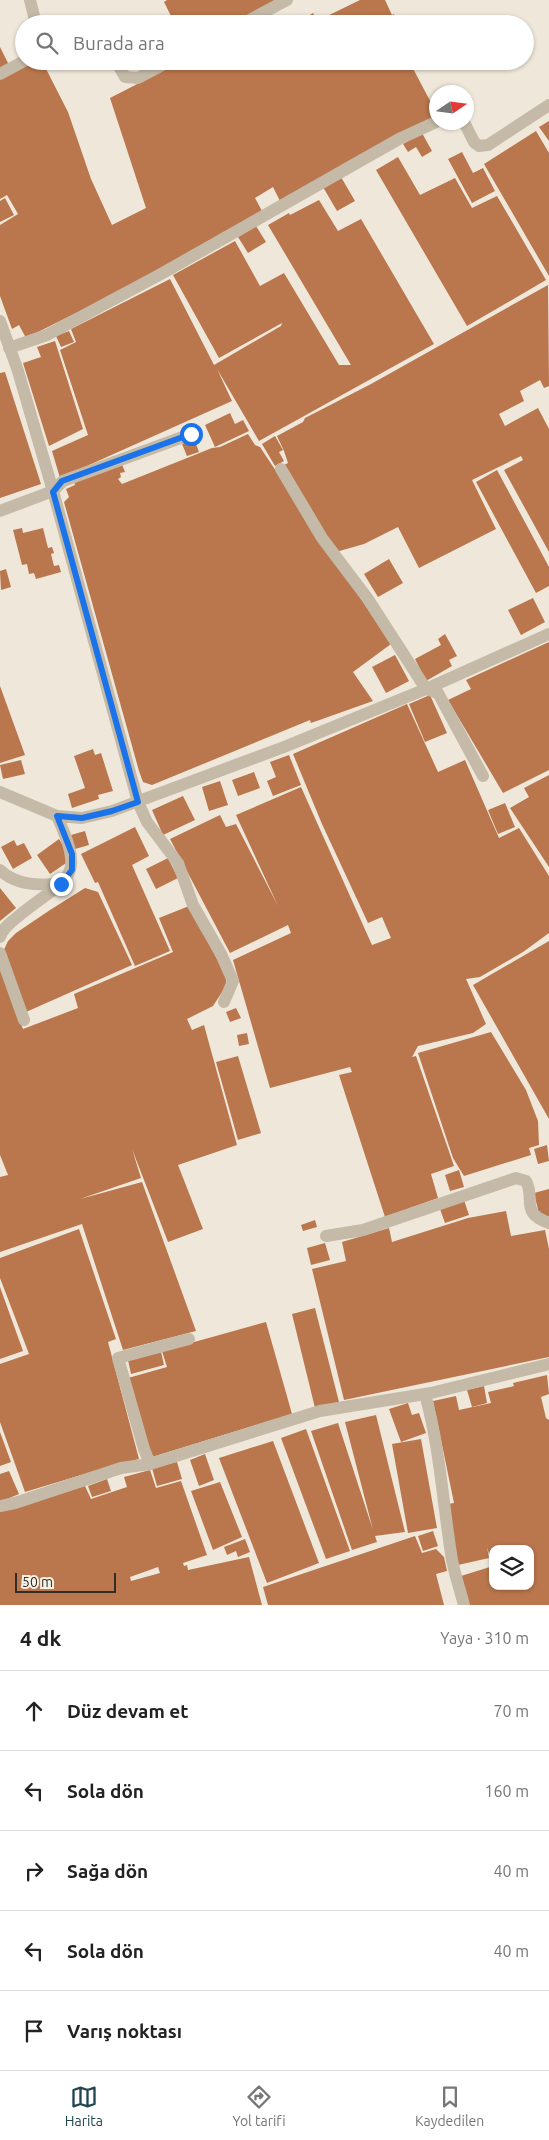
<!DOCTYPE html>
<html lang="tr">
<head>
<meta charset="utf-8">
<style>
  :root { --surface:#fff; --page:#f2f2f2; --text:#222; --muted:#767676; --line:#e0e0e0; --accent:#214650 }
  body { margin:0; font-family:Ubuntu,sans-serif; background:var(--page); color:var(--text) }
  .controls { position:absolute; right:15px; bottom:15px; display:grid; overflow:hidden; border-radius:10px; box-shadow:0 1px 4px #0004 }
  .controls button { width:45px; height:45px; display:grid; place-items:center; padding:0; border:0; border-bottom:1px solid var(--line); background:var(--surface); color:var(--text); font:25px sans-serif }
  .compass { position:absolute; left:429px; top:85px; width:45px; height:45px; border-radius:50%; background:var(--surface); box-shadow:0 1px 4px #0004; rotate:77deg }
  .scale { position:absolute; left:15px; bottom:12px; width:101px; box-sizing:border-box; padding-left:5px; border:2px solid #332c27; border-top:0; font-size:14px; line-height:18px; white-space:nowrap; color:#332c27; -webkit-text-stroke:4px #f7f1e6; paint-order:stroke }
  .stop { position:absolute; width:15px; height:15px; margin:-11px; border:4px solid #1a73e8; border-radius:50%; background:#fff }
  .stop.end { background:#1a73e8; border-color:#fff; box-shadow:0 1px 5px #0008 }
  .list { margin:0; padding:0; list-style:none }
  h2 { display:flex; justify-content:space-between; align-items:center; height:65px; margin:0; padding:0 20px; font-size:21px }
  h2 small { font-size:16px; font-weight:400; color:var(--muted) }
  .list li { display:grid; grid-template-columns:32px 1fr auto; gap:15px; align-items:center; box-sizing:border-box; height:80px; padding:0 20px; border-top:1px solid var(--line) }
  .list b { display:block; font-size:19px; white-space:nowrap }
  .list em { font-size:16px; font-style:normal; color:var(--muted) }
  .icon { flex:none; width:28px; height:28px; fill:none; stroke:currentColor; stroke-width:2; stroke-linecap:round; stroke-linejoin:round }
  .map { position:relative; flex:none; width:549px; height:1605px; overflow:hidden }
  .search { position:absolute; background:var(--surface); box-shadow:0 1px 4px #0004; left:15px; right:15px; top:15px; height:55px; display:flex; align-items:center; gap:12px; box-sizing:border-box; padding:0 18px; border-radius:28px; color:var(--muted); font-size:19px }
  .sheet { height:465px; background:var(--surface) }
  nav { display:flex; justify-content:space-around; align-items:center; box-sizing:border-box; height:70px; border-top:1px solid var(--line); background:var(--surface); font-size:14px; color:var(--muted) }
  nav a { display:grid; justify-items:center; gap:2px }
  nav .on { color:var(--accent) }
  .map>svg:first-child { display:block }
  .building { fill:#ba764c; fill-rule:evenodd }
  .lines { fill:none; stroke-linecap:round; stroke-linejoin:round }
  .minor { stroke:#c5b9a7; stroke-width:12 }
  .route { stroke:#1a73e8; stroke-width:6 }
</style>
</head>
<body>
<div class="map">
<svg width="549" height="1605" viewBox="0 0 549 1605">
  <rect width="100%" height="100%" fill="#efe8da"/>
  <path class="building" d="M167,0H280L235,24H175L164,2Z
    M360,0H385L392,15L394,14L397,24H296L313,13L317,21Z
    M275,15L281,24H257Z
    M63,18L65,24H51Z
    M0,47L9,65L0,70Z
    M36,61H42L68,112L91,179L112,225L146,208L110,98L182,61H201V63L207,61H409L436,112V116L352,159L280,201L273,187L255,198L262,211L138,282L26,338L19,325L12,329L0,296V225L18,214L7,195L0,199V79Z
    M549,121V141L539,127Z
    M536,131L549,153V276L484,164Z
    M422,133L432,151L422,157L416,147L408,152L403,144Z
    M462,152L473,173L483,168L495,191L472,203L448,159Z
    M398,157L420,195L455,178L472,208L497,196L546,280L467,326L376,170Z
    M341,177L355,201L337,211L323,187Z
    M5,198L14,215L0,222V201Z
    M319,200L338,231L361,219L434,344L259,441L217,369L232,401L60,478L52,451L88,435L60,350L76,342L71,329L170,279L214,365L281,326L282,323L219,358L173,275L235,241L260,286L284,273L339,365H351L268,225L289,213L290,215Z
    M256,226L266,242L248,253L238,237Z
    M548,285L549,386L544,388L540,380L520,391L524,401L499,414L505,426L538,408L549,429V552L504,470L523,460L521,456L472,480L496,529L419,568L398,527L364,544L336,552L284,465L288,463L284,451L277,436L303,422L305,418L371,384Z
    M69,331L74,342L61,347L56,336Z
    M55,341L83,429L49,446L23,363L41,357L37,347Z
    M5,372L41,484L0,498V373Z
    M230,413L235,424L243,420L249,431L215,447L205,425Z
    M248,434L255,445L260,447L391,644L353,672L373,701L311,723L310,720L152,785L143,782L139,771L64,502L69,497L66,489L75,485L74,481L121,462L125,472L120,473L121,477L118,479L122,484L212,448L220,447Z
    M275,436L283,450L279,452L284,461L275,466L262,444Z
    M194,439L199,452L187,456L182,444Z
    M497,470L549,567V586L536,593L476,482Z
    M22,528L23,533L43,528L48,548L52,547L54,553L51,554L54,566L59,565L61,572L36,579L34,573L29,574L27,564L22,565L13,530Z
    M389,559L403,583L378,597L364,574Z
    M6,569L11,587L1,590L0,571Z
    M533,598L545,622L521,635L508,610Z
    M445,634L457,656L449,660L452,666L426,681L415,659L441,645L438,639Z
    M549,642V770L503,793L448,700L471,689L466,680Z
    M395,655L409,681L386,693L372,667Z
    M0,686L25,755L0,763Z
    M430,695L447,733L425,742L409,704Z
    M407,704L438,772L465,760L499,838L519,828L549,876V933L523,952L480,977L466,979L486,1024L473,1033L418,1046L412,1057L416,1056L454,1166L431,1174L438,1198L385,1217L339,1075L352,1072L350,1067L270,1088L233,960L291,933L288,925L230,953L170,839L220,815L226,827L236,824L278,906L236,815L301,787L372,945L391,938L382,917L368,923L322,824L293,754Z
    M93,749L95,755L101,753L113,791L98,795L99,799L72,808L68,794L85,788L74,756Z
    M289,755L301,785L273,796L267,781L276,777L270,762Z
    M21,760L25,774L3,779L0,765Z
    M254,772L260,788L238,796L232,780Z
    M549,775V867L510,808L529,797L524,788Z
    M220,781L228,805L209,811L202,787Z
    M183,796L195,820L163,835L152,810Z
    M505,803L515,827L498,834L488,810Z
    M135,827L149,856L132,865L170,951L135,966L98,882L95,883L81,854Z
    M85,831L89,845L75,849L71,835Z
    M59,839L68,853L69,861L50,874L37,855Z
    M14,840L17,846L24,843L32,858L13,869L1,847Z
    M168,858L178,878L156,889L146,869Z
    M0,888L16,908L0,921Z
    M85,888L98,892L132,965L26,1012L3,952L8,941L16,933L50,910Z
    M189,906L226,976V986L213,1006L187,1019L192,1030L204,1025L237,1145L178,1165L203,1229L168,1242L132,1149L141,1178L80,1199L142,1182L196,1331L123,1350L82,1224L0,1252V1177L8,1175L0,1155V968L23,1029L78,1008L74,994L173,952L159,918Z
    M549,941V1119L473,985Z
    M236,1008L241,1018L230,1022L226,1012Z
    M491,1032L526,1090L538,1121L539,1145L529,1148L531,1155L464,1176L453,1158L418,1053Z
    M247,1033L249,1044L239,1046L237,1035Z
    M238,1056L261,1133L238,1140L216,1062Z
    M547,1145L549,1161L538,1164L534,1149Z
    M459,1170L464,1187L450,1191L445,1175Z
    M549,1189V1216L540,1218L534,1193Z
    M464,1200L469,1215L445,1223L440,1209Z
    M506,1211L511,1236L545,1230L549,1249V1357L344,1400L312,1269L346,1261L342,1242L389,1228L392,1242L468,1218Z
    M315,1220L317,1227L303,1231L301,1225Z
    M79,1229L116,1339L108,1342L139,1459L111,1466L25,1492L0,1422V1364L29,1354L0,1278V1258Z
    M325,1243L330,1260L311,1265L307,1248Z
    M0,1287L23,1351L0,1359Z
    M315,1308L339,1402L315,1408L292,1314Z
    M266,1322L292,1414L152,1457L128,1378L167,1367L162,1351Z
    M161,1352L164,1365L131,1374L128,1360Z
    M547,1375L549,1394L541,1397L546,1418L549,1420V1605H469L461,1576L493,1566V1586H530V1549H493L492,1564L487,1547L489,1558L458,1565L447,1504L454,1503L433,1401L456,1396L459,1410L491,1403L488,1392L514,1386L513,1383Z
    M484,1386L487,1403L472,1407L467,1390Z
    M408,1403L412,1415L419,1413L426,1433L401,1442L389,1409Z
    M376,1415L405,1532L375,1536L377,1542L352,1550L311,1431L338,1423L373,1530L345,1422Z
    M306,1429L350,1551L326,1559L281,1438Z
    M0,1432L11,1462L0,1466Z
    M421,1439L437,1528L408,1533L392,1444Z
    M273,1441L319,1563L267,1583L219,1458Z
    M205,1454L214,1480L199,1486L190,1460Z
    M177,1462L182,1479L157,1486L152,1468Z
    M150,1470L156,1488L181,1481L207,1555L183,1563L184,1566L187,1565L188,1570L249,1557L262,1605H0V1512L85,1486L91,1499L127,1487L124,1477ZM158,1567L160,1573L131,1581L130,1577Z
    M9,1471L19,1494L0,1502V1474Z
    M107,1479L111,1491L92,1497L88,1486Z
    M220,1482L242,1537L213,1550L191,1491Z
    M433,1531L438,1546L423,1551L418,1536Z
    M415,1536L422,1553L436,1549L444,1557L447,1571L436,1574L444,1605H268L263,1587Z
    M245,1539L250,1552L238,1557L236,1551L227,1555L224,1547Z"/>
  <g class="lines">
    <path class="minor" d="M30,0L36,24
      M242,24L287,0
      M116,61L125,77L138,78L170,61
      M0,74L24,61
      M464,122L474,142L479,146L488,145L549,105
      M0,321L18,371L53,491L138,802L147,822L178,863L193,905L221,954L233,981L224,1002
      M9,348L47,335L161,274L399,139L436,122
      M281,469L322,538L368,599L426,689L438,693L483,776
      M0,511L53,491L63,481L191,434
      M0,792L57,816L82,818L112,811L284,747L426,689L549,634
      M0,870C16,886 40,885 61,884
      M0,937C3,927 13,921 21,914C69,876 86,880 57,816
      M0,953L24,1020
      M326,1236L363,1230L516,1178L526,1181C536,1200 519,1212 549,1223
      M425,1394C440,1448 443,1505 452,1560C455,1575 460,1590 464,1605
      M150,1464L144,1449L118,1358L189,1339
      M0,1506L15,1503L121,1468L150,1464L320,1411L431,1393L549,1364"/>
  </g>
  <g class="lines">
    <path class="route" d="M61,884L72,870V854L57,816L82,818L112,811L138,802L53,492L62,481L191,434"/>
  </g>
</svg>
<div class="controls">
<button><svg class="icon" aria-label="layers" viewBox="0 0 24 24"><path d="M12 4l9 5-9 5-9-5zM3 14l9 5 9-5"/></svg></button>
</div>
<svg class="compass" viewBox="-18 -18 36 36"><path d="M0-13l5 13h-10z" fill="#e53935"/><path d="M0 13l5-13h-10z" fill="#767676"/></svg>
<div class="scale">50 m</div>
<div class="stop" style="left:191px;top:434px"></div>
<div class="stop end" style="left:61px;top:884px"></div>
<div class="search"><svg class="icon" aria-label="search" viewBox="0 0 24 24"><circle cx="10" cy="10" r="6"/><path d="M15 15l6 6"/></svg>Burada ara</div>
</div>
<section class="sheet">
<h2>4 dk<small>Yaya · 310 m</small></h2>
<ul class="list">
<li><svg class="icon" aria-label="ahead" viewBox="0 0 24 24"><path d="M12 20V5M6 11l6-6 6 6"/></svg><div><b>Düz devam et</b></div><em>70 m</em></li>
<li><svg class="icon" aria-label="left" viewBox="0 0 24 24"><path d="M17 20v-9H6M10 6l-5 5 5 5"/></svg><div><b>Sola dön</b></div><em>160 m</em></li>
<li><svg class="icon" aria-label="right" viewBox="0 0 24 24"><path d="M7 20v-9h11M14 6l5 5-5 5"/></svg><div><b>Sağa dön</b></div><em>40 m</em></li>
<li><svg class="icon" aria-label="left" viewBox="0 0 24 24"><path d="M17 20v-9H6M10 6l-5 5 5 5"/></svg><div><b>Sola dön</b></div><em>40 m</em></li>
<li><svg class="icon" aria-label="arrive" viewBox="0 0 24 24"><path d="M6 21V4h12l-3 4 3 4H6"/></svg><div><b>Varış noktası</b></div></li>
</ul>
</section>
<nav>
<a class="on"><svg class="icon" aria-label="map" viewBox="0 0 24 24"><path d="M3 6l6-2 6 2 6-2v14l-6 2-6-2-6 2zM9 4v14M15 6v14"/></svg>Harita</a>
<a><svg class="icon" aria-label="directions" viewBox="0 0 24 24"><path d="M12 3l9 9-9 9-9-9zM9 14v-3h6M13 9l2 2-2 2"/></svg>Yol tarifi</a>
<a><svg class="icon" aria-label="saved" viewBox="0 0 24 24"><path d="M7 4h10v16l-5-4-5 4z"/></svg>Kaydedilen</a>
</nav>
</body>
</html>
